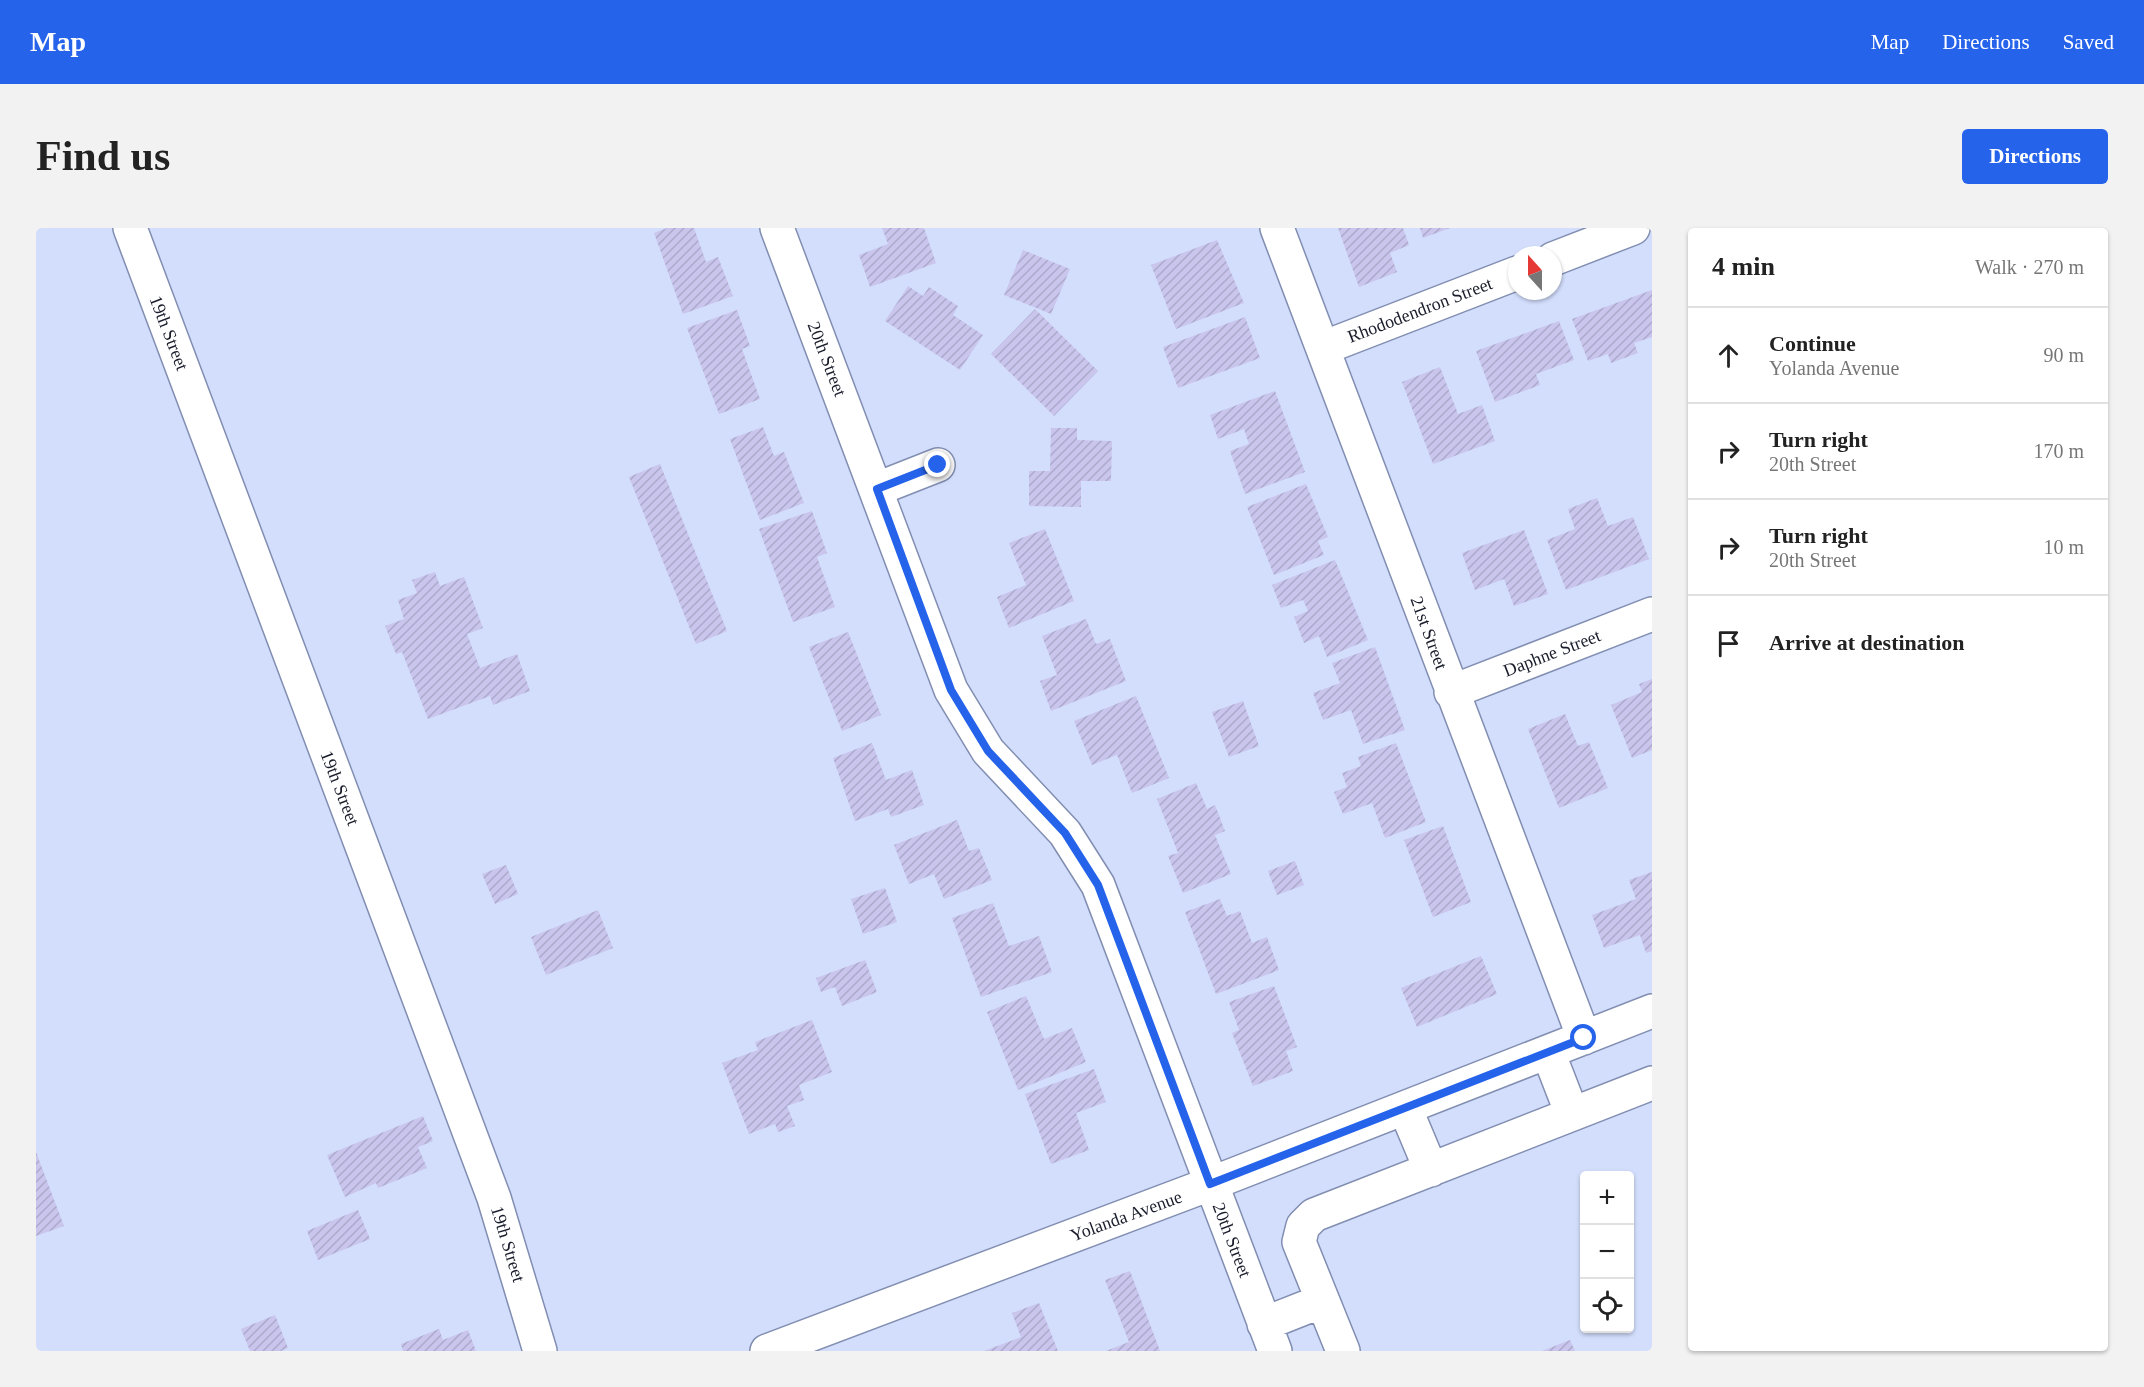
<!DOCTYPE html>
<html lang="en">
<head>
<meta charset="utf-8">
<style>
  :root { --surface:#fff; --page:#f2f2f2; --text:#222; --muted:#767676; --line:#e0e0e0; --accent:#2563eb }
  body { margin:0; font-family:Georgia,serif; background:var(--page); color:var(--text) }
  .controls { position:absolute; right:18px; bottom:18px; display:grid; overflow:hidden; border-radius:6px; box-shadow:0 2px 4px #0004 }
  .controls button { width:54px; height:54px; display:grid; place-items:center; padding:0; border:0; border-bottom:2px solid var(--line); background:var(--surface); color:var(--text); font:30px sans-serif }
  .compass { position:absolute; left:1472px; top:18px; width:54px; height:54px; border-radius:50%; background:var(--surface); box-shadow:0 2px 4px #0004; rotate:339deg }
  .stop { position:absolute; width:18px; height:18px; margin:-14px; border:4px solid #2563eb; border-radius:50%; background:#fff }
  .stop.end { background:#2563eb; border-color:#fff; box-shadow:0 2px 6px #0008 }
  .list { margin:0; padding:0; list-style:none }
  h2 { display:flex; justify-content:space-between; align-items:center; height:78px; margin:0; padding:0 24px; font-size:26px }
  h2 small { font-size:20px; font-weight:400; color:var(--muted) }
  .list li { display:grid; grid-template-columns:39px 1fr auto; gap:18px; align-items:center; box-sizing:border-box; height:96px; padding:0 24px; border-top:2px solid var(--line) }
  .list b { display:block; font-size:22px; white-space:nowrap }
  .list p { margin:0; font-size:20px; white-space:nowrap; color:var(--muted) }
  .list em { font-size:20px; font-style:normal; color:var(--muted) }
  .icon { flex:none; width:33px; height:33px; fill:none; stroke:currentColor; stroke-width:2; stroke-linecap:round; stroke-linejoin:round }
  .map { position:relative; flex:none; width:1616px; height:1123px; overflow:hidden; border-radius:6px }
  header { display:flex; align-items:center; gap:36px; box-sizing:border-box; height:84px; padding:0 30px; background:var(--accent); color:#fff }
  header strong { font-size:28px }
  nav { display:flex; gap:33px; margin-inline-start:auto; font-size:21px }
  .intro { display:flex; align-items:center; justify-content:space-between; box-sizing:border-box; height:144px; padding:0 36px }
  h1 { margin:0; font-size:42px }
  .button { padding:15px 27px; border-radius:6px; background:var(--accent); color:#fff; font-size:21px; font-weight:700 }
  main { display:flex; gap:36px; padding:0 36px }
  aside { flex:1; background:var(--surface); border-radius:6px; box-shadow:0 2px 4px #0004 }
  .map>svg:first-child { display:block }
  .building { fill:url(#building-hatch) }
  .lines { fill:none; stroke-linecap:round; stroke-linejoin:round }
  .minor-casing { stroke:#818eb1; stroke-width:36 }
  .minor { stroke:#fff; stroke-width:33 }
  .route { stroke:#2563eb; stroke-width:8 }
  .labels { text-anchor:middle; stroke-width:6; stroke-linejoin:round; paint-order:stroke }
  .street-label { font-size:18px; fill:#191d2b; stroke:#fff }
</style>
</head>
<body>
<header>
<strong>Map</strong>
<nav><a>Map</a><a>Directions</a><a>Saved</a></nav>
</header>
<div class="intro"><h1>Find us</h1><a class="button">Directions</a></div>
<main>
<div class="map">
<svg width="1616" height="1123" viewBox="0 0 1616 1123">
  <defs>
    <pattern id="building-hatch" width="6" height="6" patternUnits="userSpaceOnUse" patternTransform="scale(1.5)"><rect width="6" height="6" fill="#c9c5ed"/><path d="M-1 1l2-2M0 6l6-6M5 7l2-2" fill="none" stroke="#aca9cb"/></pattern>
  </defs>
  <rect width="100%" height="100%" fill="#d3defd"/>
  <path class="building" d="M631,0H658L670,34L682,29L697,68L647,86L618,5Z
    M846,0H888L900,35L834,59L823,27L852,16Z
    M1302,0H1367L1373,17L1354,25L1361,44L1323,59Z
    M1384,0H1414L1387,10Z
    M1181,12L1208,75L1140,101L1115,37Z
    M987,22L1034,41L1015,86L968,67Z
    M872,58L887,68L893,59L922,78L917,87L947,107L924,142L849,93Z
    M1616,62V109L1598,115L1602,125L1575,135L1572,126L1552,133L1536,91Z
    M999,81L1062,143L1018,188L955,126Z
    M701,82L714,118L706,121L724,171L683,186L651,100Z
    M1209,89L1224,130L1142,160L1127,119Z
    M1523,93L1538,132L1500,146L1504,157L1459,174L1440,123Z
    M1404,139L1422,186L1446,177L1459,213L1397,236L1366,154Z
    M1239,163L1269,244L1209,266L1194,223L1213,216L1208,201L1182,211L1174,187Z
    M727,199L738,228L748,224L768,275L724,292L694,211Z
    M1015,200H1041V212L1076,213L1075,253H1045V279L993,278V243H1014Z
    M624,236L691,403L660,416L593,249Z
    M1270,256L1292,309L1282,313L1288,327L1238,347L1211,279Z
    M1561,270L1572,298L1597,289L1613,331L1530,362L1511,312L1539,301L1532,281Z
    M776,283L791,325L781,329L799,379L757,394L723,301Z
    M1009,301L1038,373L973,400L961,369L990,357L973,315Z
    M1488,302L1512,366L1478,378L1468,351L1439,362L1426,325Z
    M1299,332L1332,412L1291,429L1283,408L1268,415L1258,389L1272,383L1267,372L1245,380L1236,357Z
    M399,344L404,358L428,349L447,400L431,406L444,440L481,426L494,463L457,477L454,468L392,491L366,424L360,426L349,398L368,391L362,372L381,365L376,352Z
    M1050,391L1060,416L1074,411L1090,453L1015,483L1004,453L1021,447L1006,408Z
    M812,404L845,487L806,503L773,419Z
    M1339,419L1369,502L1327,516L1315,482L1287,492L1277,465L1304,455L1296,435Z
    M1616,451V522L1596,530L1575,477L1606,464L1603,456Z
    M1100,468L1133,550L1096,565L1081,527L1056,537L1038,493Z
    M1207,473L1223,518L1193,529L1176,484Z
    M1529,486L1542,518L1553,514L1572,560L1523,580L1492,501Z
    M836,515L850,552L876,542L888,577L855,589L852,581L819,593L797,530Z
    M1360,515L1390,594L1349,610L1336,575L1307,586L1298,564L1311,559L1306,545L1325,538L1322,529Z
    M1160,555L1171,581L1179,577L1189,603L1179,607L1195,646L1147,665L1132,628L1142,625L1121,571Z
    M921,592L933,623L943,620L956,652L908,671L898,646L873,656L858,617Z
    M1407,598L1435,674L1397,689L1368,612Z
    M1259,633L1268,657L1241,667L1232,643Z
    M470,637L482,666L459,676L446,646Z
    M1616,644V723L1610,725L1604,707L1568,720L1556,687L1600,671L1593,652Z
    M849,660L861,694L827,706L815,671Z
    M1184,671L1191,688L1204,683L1216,715L1231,709L1243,742L1180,766L1149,684Z
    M957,675L973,718L1003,708L1016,744L945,769L916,690Z
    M562,682L577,720L510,747L495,709Z
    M1445,728L1461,766L1381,799L1365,760Z
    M829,732L841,764L806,778L799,759L785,764L780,750Z
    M1238,758L1261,819L1250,823L1257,843L1217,858L1196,805L1203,802L1193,774Z
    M990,768L1008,811L1036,800L1050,834L982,862L951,784Z
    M776,792L796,844L763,857L768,872L751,878L759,898L742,904L739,896L713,906L686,835L722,822L719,814Z
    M1058,841L1070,874L1040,885L1053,922L1015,936L989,866Z
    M387,888L397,913L382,919L391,940L342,960L340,955L309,969L291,927Z
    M0,924L28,998L0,1008Z
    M322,982L334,1011L282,1032L271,1003Z
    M1094,1043L1124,1123H1070L1093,1114L1069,1052Z
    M1003,1075L1022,1123H948L985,1109L976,1085Z
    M239,1087L252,1120L245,1123H214L205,1101Z
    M403,1101L407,1112L432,1102L440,1123H367L365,1116Z
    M1534,1112L1539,1123H1506Z"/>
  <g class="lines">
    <defs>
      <path id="minor" d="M94,0L458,970L504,1123
        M741,0L915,462L952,523L1029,605L1062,657L1239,1123
        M1241,0L1548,810
        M1517,31L1597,0
        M1287,120L1481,45
        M841,261L902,237
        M1415,464L1616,386
        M1512,824L1536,886
        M1369,880L1395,942
        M1228,1096L1286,1073
        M731,1123L1174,956L1616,783
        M1307,1123L1263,1014L1267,998L1278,987L1616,855"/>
    </defs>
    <use href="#minor" class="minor-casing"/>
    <use href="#minor" class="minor"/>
  </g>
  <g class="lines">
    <path class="route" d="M902,237L841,261L915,462L952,523L1029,605L1062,657L1174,956L1548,810"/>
  </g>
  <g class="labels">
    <g class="street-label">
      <text transform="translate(1384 82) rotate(-21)" y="6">Rhododendron Street</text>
      <text transform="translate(133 105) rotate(69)" y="6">19th Street</text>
      <text transform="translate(791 131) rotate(69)" y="6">20th Street</text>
      <text transform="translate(1393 405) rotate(70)" y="6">21st Street</text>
      <text transform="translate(1516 425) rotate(-21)" y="6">Daphne Street</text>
      <text transform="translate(304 560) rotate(69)" y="6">19th Street</text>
      <text transform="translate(1090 988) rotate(-20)" y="6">Yolanda Avenue</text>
      <text transform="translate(1196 1012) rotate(69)" y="6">20th Street</text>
      <text transform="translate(472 1016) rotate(73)" y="6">19th Street</text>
    </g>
  </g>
</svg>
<div class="controls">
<button>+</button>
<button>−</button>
<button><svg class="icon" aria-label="locate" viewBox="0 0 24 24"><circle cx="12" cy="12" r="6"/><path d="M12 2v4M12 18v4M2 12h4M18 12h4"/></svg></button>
</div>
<svg class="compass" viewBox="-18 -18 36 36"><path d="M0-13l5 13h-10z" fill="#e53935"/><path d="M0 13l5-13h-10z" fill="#767676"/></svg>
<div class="stop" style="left:1548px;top:810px"></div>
<div class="stop end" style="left:902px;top:237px"></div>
</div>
<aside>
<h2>4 min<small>Walk · 270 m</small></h2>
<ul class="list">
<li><svg class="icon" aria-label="ahead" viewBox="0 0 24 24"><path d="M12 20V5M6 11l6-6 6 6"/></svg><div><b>Continue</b><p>Yolanda Avenue</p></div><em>90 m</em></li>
<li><svg class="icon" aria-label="right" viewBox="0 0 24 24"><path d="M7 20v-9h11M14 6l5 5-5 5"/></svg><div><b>Turn right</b><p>20th Street</p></div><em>170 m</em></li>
<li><svg class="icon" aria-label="right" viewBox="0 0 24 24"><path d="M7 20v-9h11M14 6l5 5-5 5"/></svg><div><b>Turn right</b><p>20th Street</p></div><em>10 m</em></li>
<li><svg class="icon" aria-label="arrive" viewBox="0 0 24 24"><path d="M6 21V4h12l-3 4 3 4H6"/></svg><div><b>Arrive at destination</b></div></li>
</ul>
</aside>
</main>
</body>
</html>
